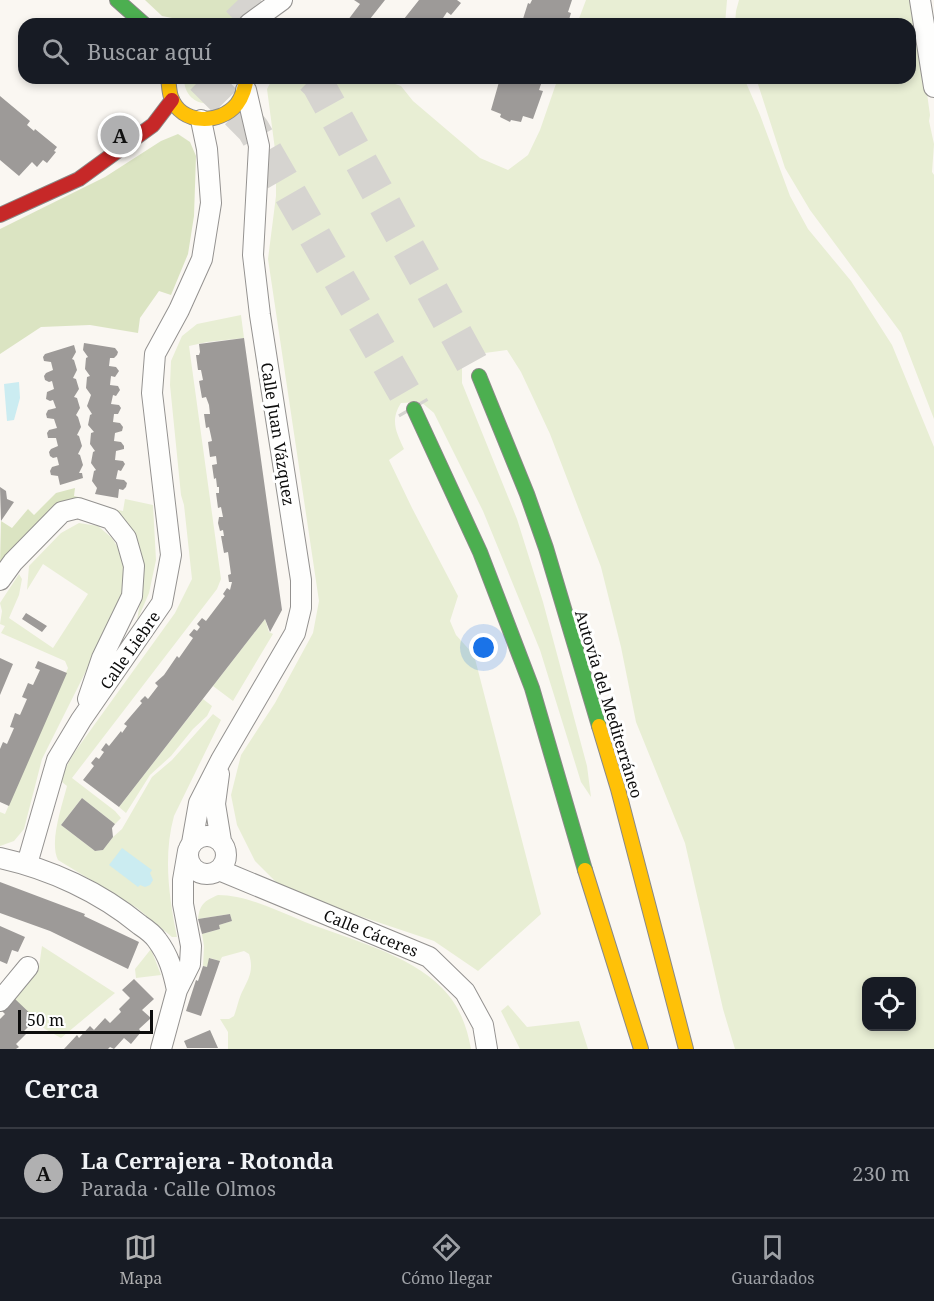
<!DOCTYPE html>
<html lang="es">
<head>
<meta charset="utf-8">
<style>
  :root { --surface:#171b24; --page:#242831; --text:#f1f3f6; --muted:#9ea1a6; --line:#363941; --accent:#b0b0b1 }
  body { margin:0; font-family:"Noto Serif",serif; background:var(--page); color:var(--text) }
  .controls { position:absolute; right:18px; bottom:18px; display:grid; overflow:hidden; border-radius:12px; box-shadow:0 3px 9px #0003 }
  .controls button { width:54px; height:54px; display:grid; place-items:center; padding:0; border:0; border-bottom:2px solid var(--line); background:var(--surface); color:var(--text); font:30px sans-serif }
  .scale { position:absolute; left:18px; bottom:15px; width:135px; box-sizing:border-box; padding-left:6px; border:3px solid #0d0d0d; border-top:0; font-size:16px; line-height:21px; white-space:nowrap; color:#0d0d0d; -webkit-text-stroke:4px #fff; paint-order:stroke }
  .you { position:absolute; left:484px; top:648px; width:21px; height:21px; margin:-15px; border:4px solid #fff; border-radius:50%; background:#1a73e8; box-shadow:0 0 0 9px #1a73e833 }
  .badge { display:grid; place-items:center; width:39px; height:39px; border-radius:50%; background:var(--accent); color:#111; font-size:20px; font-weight:700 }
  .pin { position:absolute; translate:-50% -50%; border:3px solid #fff; box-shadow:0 2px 6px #0006 }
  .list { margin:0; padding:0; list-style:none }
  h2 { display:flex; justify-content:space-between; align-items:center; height:78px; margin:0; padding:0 24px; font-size:26px }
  h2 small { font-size:20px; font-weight:400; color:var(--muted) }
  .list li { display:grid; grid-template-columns:39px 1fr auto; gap:18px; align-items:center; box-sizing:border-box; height:90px; padding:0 24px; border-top:2px solid var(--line) }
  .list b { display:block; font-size:22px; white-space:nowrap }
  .list p { margin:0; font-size:20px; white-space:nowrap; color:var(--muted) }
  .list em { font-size:20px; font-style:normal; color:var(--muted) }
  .icon { flex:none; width:33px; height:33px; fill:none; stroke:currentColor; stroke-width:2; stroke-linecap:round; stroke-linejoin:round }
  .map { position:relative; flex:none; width:934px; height:1049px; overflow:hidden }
  .search { position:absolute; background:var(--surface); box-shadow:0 3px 9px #0003; left:18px; right:18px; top:18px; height:66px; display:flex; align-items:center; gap:15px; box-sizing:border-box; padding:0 21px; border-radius:18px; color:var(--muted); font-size:22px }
  .sheet { height:168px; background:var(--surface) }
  nav { display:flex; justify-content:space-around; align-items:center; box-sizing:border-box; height:84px; border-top:2px solid var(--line); background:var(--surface); font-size:16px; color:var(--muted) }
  nav a { display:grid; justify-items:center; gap:3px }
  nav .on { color:var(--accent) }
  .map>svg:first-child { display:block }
  .green { fill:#e8eed4; fill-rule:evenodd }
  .forest { fill:#dbe4c2 }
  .water { fill:#cbecf1 }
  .building { fill:#9d9a98 }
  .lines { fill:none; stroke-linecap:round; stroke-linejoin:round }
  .highway-tunnel { stroke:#d6d4d0; stroke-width:33; stroke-dasharray:33 16; stroke-linecap:butt }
  .street-casing { stroke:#949290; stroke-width:22 }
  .fast-casing { stroke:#8a8987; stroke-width:16 }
  .slow-casing { stroke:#8a8987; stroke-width:16 }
  .jam-casing { stroke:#8a8987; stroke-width:16 }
  .street { stroke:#fefefd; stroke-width:20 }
  .fast { stroke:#4caf50; stroke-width:14 }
  .slow { stroke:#ffc107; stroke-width:14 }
  .jam { stroke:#c62828; stroke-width:14 }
  .labels { text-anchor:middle; stroke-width:6; stroke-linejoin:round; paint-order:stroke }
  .street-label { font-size:16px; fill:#0d0d0d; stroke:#fff }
</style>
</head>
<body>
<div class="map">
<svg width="934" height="1049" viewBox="0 0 934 1049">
  <rect width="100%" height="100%" fill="#faf7f2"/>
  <path class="green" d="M586,0H727L725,24H577Z
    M739,0H914L930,115L929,121L934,144L932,172L934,175V419L901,333L810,210L785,168L756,78H910V24H735L736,11Z
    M184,78H231C230,112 184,112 184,78Z
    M273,78H377L401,86L413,101L480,158L508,170L528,155L540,130L558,78H744L760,115L790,196L808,229L851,281L892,345L934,447V1049H735L723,1009L685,843L636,722L621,647L601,567L550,434L521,372L507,350L470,355L462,367V383L517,519L543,602L587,766L591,797L581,782L540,650L483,511L434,413L421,402L401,403C390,420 396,432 404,449L389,460L412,508L458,596L450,621L456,635L474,655L541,914L478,971L434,941L285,891L255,861L237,825L231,795L241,755L275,703L313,633L319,601L268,259L276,196V157L267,89ZM866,982H912V1026H866Z
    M241,315L244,338L207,342L189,346L221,579L217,589L72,778L115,811L121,818L115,824L82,798L61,825L95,851L103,850L113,837L122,829L152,777L172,760L213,714L221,720L174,816C163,856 169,897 177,937H172L137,908L58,860C49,842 62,806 67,786L62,782L65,769L74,753L175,613L192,579L184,505L181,495L170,385L171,361L182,336L197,324Z
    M125,499L153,505L156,560L149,593L137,621C142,588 151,552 126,525C120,518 111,513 103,507L123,511Z
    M79,523L98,526L112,538L125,559L122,603L90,671H86L42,759L24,829L14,841L0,846V812L5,814L68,668L65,661L1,633L5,626L0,624L2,611L0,603L19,574L22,579L19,595L9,618L53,648L88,594L43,564L27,590L29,566L61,533Z
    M265,619L269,632L273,634L233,701L213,686Z
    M203,699L212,706L207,716L193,729L171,756L150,775L126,813L119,807Z
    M218,895C247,895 278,911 305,922C349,939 409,954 442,988C459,1005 467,1026 471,1049H228V1032L220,1019H229L234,1016C237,1008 239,998 242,992C249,978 254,970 249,954L244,951L222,957L220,961L210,958L207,967L203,966L204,946L202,934L220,929L219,925L232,921L230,914L198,919C200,904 204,901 218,895Z
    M42,946L115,993L61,1038L45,1029L11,996L39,967Z
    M151,949L161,975L136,978L135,969Z
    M508,1005L527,1027L579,1021L588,1049H520L501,1011Z"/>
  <path class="forest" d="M145,0H260L237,17L217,22L187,21L162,16Z
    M178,134L190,142L196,156L194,216L188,254L171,295L159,291L140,318L138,333L90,325L41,327L0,354V229L105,177L161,141Z
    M75,488L74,496L83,498L82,502L67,500L37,524L0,564L1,521L12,528L28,509L34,515L56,493Z"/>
  <path class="water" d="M19,382L20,398L14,420L7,421L4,384Z
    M122,848L152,870L150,873L153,880L150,885L145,887L140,885L138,887L109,865Z"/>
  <path class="building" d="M354,0H385L366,24H353L348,20L360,4Z
    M419,0H457L461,3L451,15L447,12L443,18L447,21L445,24H400Z
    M532,0H572L568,12L571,13L568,23L528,24L522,22L528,3L530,4Z
    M504,78H543L539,90L543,91L533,119L523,116L521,122L511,120L510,122L500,117L501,114L491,110L499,82L503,83Z
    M0,96L30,121L27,125L34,131L35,129L57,147L54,151L56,152L47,163L43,160L37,167L32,162L19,176L0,160Z
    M244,338L282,610L270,632L265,619L119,807L83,780L94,766L91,763L96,757L99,759L104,752L101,750L106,743L109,746L121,731L122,733L127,726L124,724L142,703L140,701L145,696L148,699L158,686L155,683L164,675L177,656L179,658L193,638L189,635L194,629L197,631L200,627L197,624L202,618L206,621L225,596L223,594L227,588L230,590L232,582H229L228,575L231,574L228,552L224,553L221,536H224L223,530L220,531L218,523L219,517H223L221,507L218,508L216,493H219V487H217L216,478L214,479L212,465L217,464L216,456L210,457L208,442L212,441L211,436L209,427L206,428L204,414H210L209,405L206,397L202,398L199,381L203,380L201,370H198L196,355H199L200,352L199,344Z
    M84,343L115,348L118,352L117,355L114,358H110L109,366L116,367L119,371L115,377L111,376L110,385L118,386L120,390L116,396L113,395L111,404L119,405L121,408L118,414H114L113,422L120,423L123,427L122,431L115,433L114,441L121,442L124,446V449L116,451L115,460L123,461L125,464L121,471L118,470L116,479L124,480L127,483L126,487L123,490L119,489L118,498L95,494L97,488L92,481L94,471L96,470L91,463L93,452L95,451L90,444L91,433L94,432L88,425L90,415L92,414L87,406L91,395L86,388L87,377L90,376L85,369L86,358L88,357L83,350Z
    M74,345L76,352L72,359L74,360L77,370L73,378L76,379L79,389L74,397L77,398L80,408L76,415L78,417L81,427L77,435L79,436L82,446L78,454L80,455L83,465L79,473H82L83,478L60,485L58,476L51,475L50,471L52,467L59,465L57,457L53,458L50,456L49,452L51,449L58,446L56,438H48L47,433L49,430L57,428L54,419L47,418L46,414L48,410L56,408L53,400L50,401L46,399L47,392L54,389L52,381L49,382L45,380L44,376L46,373L53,370L51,362L44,361L43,357L45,354Z
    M0,487L6,491L7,499L14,502L1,521Z
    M26,613L47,626L42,632L22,619Z
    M0,658L13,664L0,695Z
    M38,661L67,673L9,806L0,802V749L3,742L7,744L14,728L10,727L15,713L20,715L27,699L22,697L28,683L33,685L40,670L35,668Z
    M82,798L115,824L112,828L113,837L103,850L95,851L61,825Z
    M0,882L85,914L84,916L139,942L128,969L50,931L0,913Z
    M230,914L232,921L219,925L220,929L202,934L198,919Z
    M0,926L25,937L18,952L12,950L7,964L0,961Z
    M209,958L220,961L201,1016L186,1011L196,980L198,981L203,966L207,967Z
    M134,979L154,999L142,1010L151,1018L139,1029L141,1032L131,1044L124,1038L114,1049L110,1047L108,1049H64L77,1035L79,1038L90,1026L94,1030L105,1018L110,1023L121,1012L119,1009L130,998L122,990Z
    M15,999L36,1019L24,1031L27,1033L16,1044L19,1047L16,1049H0V1019L5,1014L2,1011Z
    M210,1030L218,1048H187L184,1041Z"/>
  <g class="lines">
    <path class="highway-tunnel" d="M238,0L261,24
      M202,78L253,129L414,409
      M312,78L318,84L479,376"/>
    <defs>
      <path id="street" d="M920,0L934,87
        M249,24L282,0
        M0,580L13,562L62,512L78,508L111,519L126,538L134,566L132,596L102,658L88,699
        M219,774L215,804L221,841
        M188 855a19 19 0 1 1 38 0a19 19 0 1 1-38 0Z
        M192,843L199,803L221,760L295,633L301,608V580L260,315L253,255L259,146L246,90
        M0,858C50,869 100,892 140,925C146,929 153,934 157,940C169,956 173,971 177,990
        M27,864L57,760L81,720L162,603L171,555L152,393L155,354L179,310L202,259L211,203L207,149L201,120
        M219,870L429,957L465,992L483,1025L487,1049
        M0,1001L28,967
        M161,1049L177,990L190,964L191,946L183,904V880L188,851"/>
      <path id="fast" d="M117,0L144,24
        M479,376L527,494L546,548L599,726
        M414,409L480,552L532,688L585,870"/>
      <path id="slow" d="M168,78C169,84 169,91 171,97C181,125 220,125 237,104C243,96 245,87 247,78
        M599,726L618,789L686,1049
        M585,870L641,1049"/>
      <path id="jam" d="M0,215L79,179L153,125L172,100"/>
    </defs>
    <use href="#street" class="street-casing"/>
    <use href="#fast" class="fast-casing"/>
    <use href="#slow" class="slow-casing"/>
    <use href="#jam" class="jam-casing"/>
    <use href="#street" class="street"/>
    <use href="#fast" class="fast"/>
    <use href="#slow" class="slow"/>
    <use href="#jam" class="jam"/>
  </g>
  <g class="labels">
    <g class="street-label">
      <text transform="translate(278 434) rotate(81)" y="6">Calle Juan Vázquez</text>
      <text transform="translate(130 650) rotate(-55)" y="6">Calle Liebre</text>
      <text transform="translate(609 704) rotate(73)" y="6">Autovía del Mediterráneo</text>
      <text transform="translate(371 933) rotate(22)" y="6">Calle Cáceres</text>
    </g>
  </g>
</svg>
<div class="controls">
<button><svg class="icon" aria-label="locate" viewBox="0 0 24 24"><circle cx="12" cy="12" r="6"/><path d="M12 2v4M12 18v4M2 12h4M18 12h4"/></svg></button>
</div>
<div class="scale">50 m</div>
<div class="you"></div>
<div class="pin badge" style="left:120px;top:135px">A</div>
<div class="search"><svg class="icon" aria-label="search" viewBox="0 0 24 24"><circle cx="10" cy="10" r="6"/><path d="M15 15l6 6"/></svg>Buscar aquí</div>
</div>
<section class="sheet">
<h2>Cerca<small></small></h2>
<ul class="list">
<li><span class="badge">A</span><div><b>La Cerrajera - Rotonda</b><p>Parada · Calle Olmos</p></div><em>230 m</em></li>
</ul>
</section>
<nav>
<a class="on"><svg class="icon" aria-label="map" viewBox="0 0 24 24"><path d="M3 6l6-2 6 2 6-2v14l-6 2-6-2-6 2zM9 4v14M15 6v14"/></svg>Mapa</a>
<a><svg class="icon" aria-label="directions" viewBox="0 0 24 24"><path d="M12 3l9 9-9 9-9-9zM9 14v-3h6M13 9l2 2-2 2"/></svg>Cómo llegar</a>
<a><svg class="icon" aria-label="saved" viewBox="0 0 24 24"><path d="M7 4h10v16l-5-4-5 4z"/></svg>Guardados</a>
</nav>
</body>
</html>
